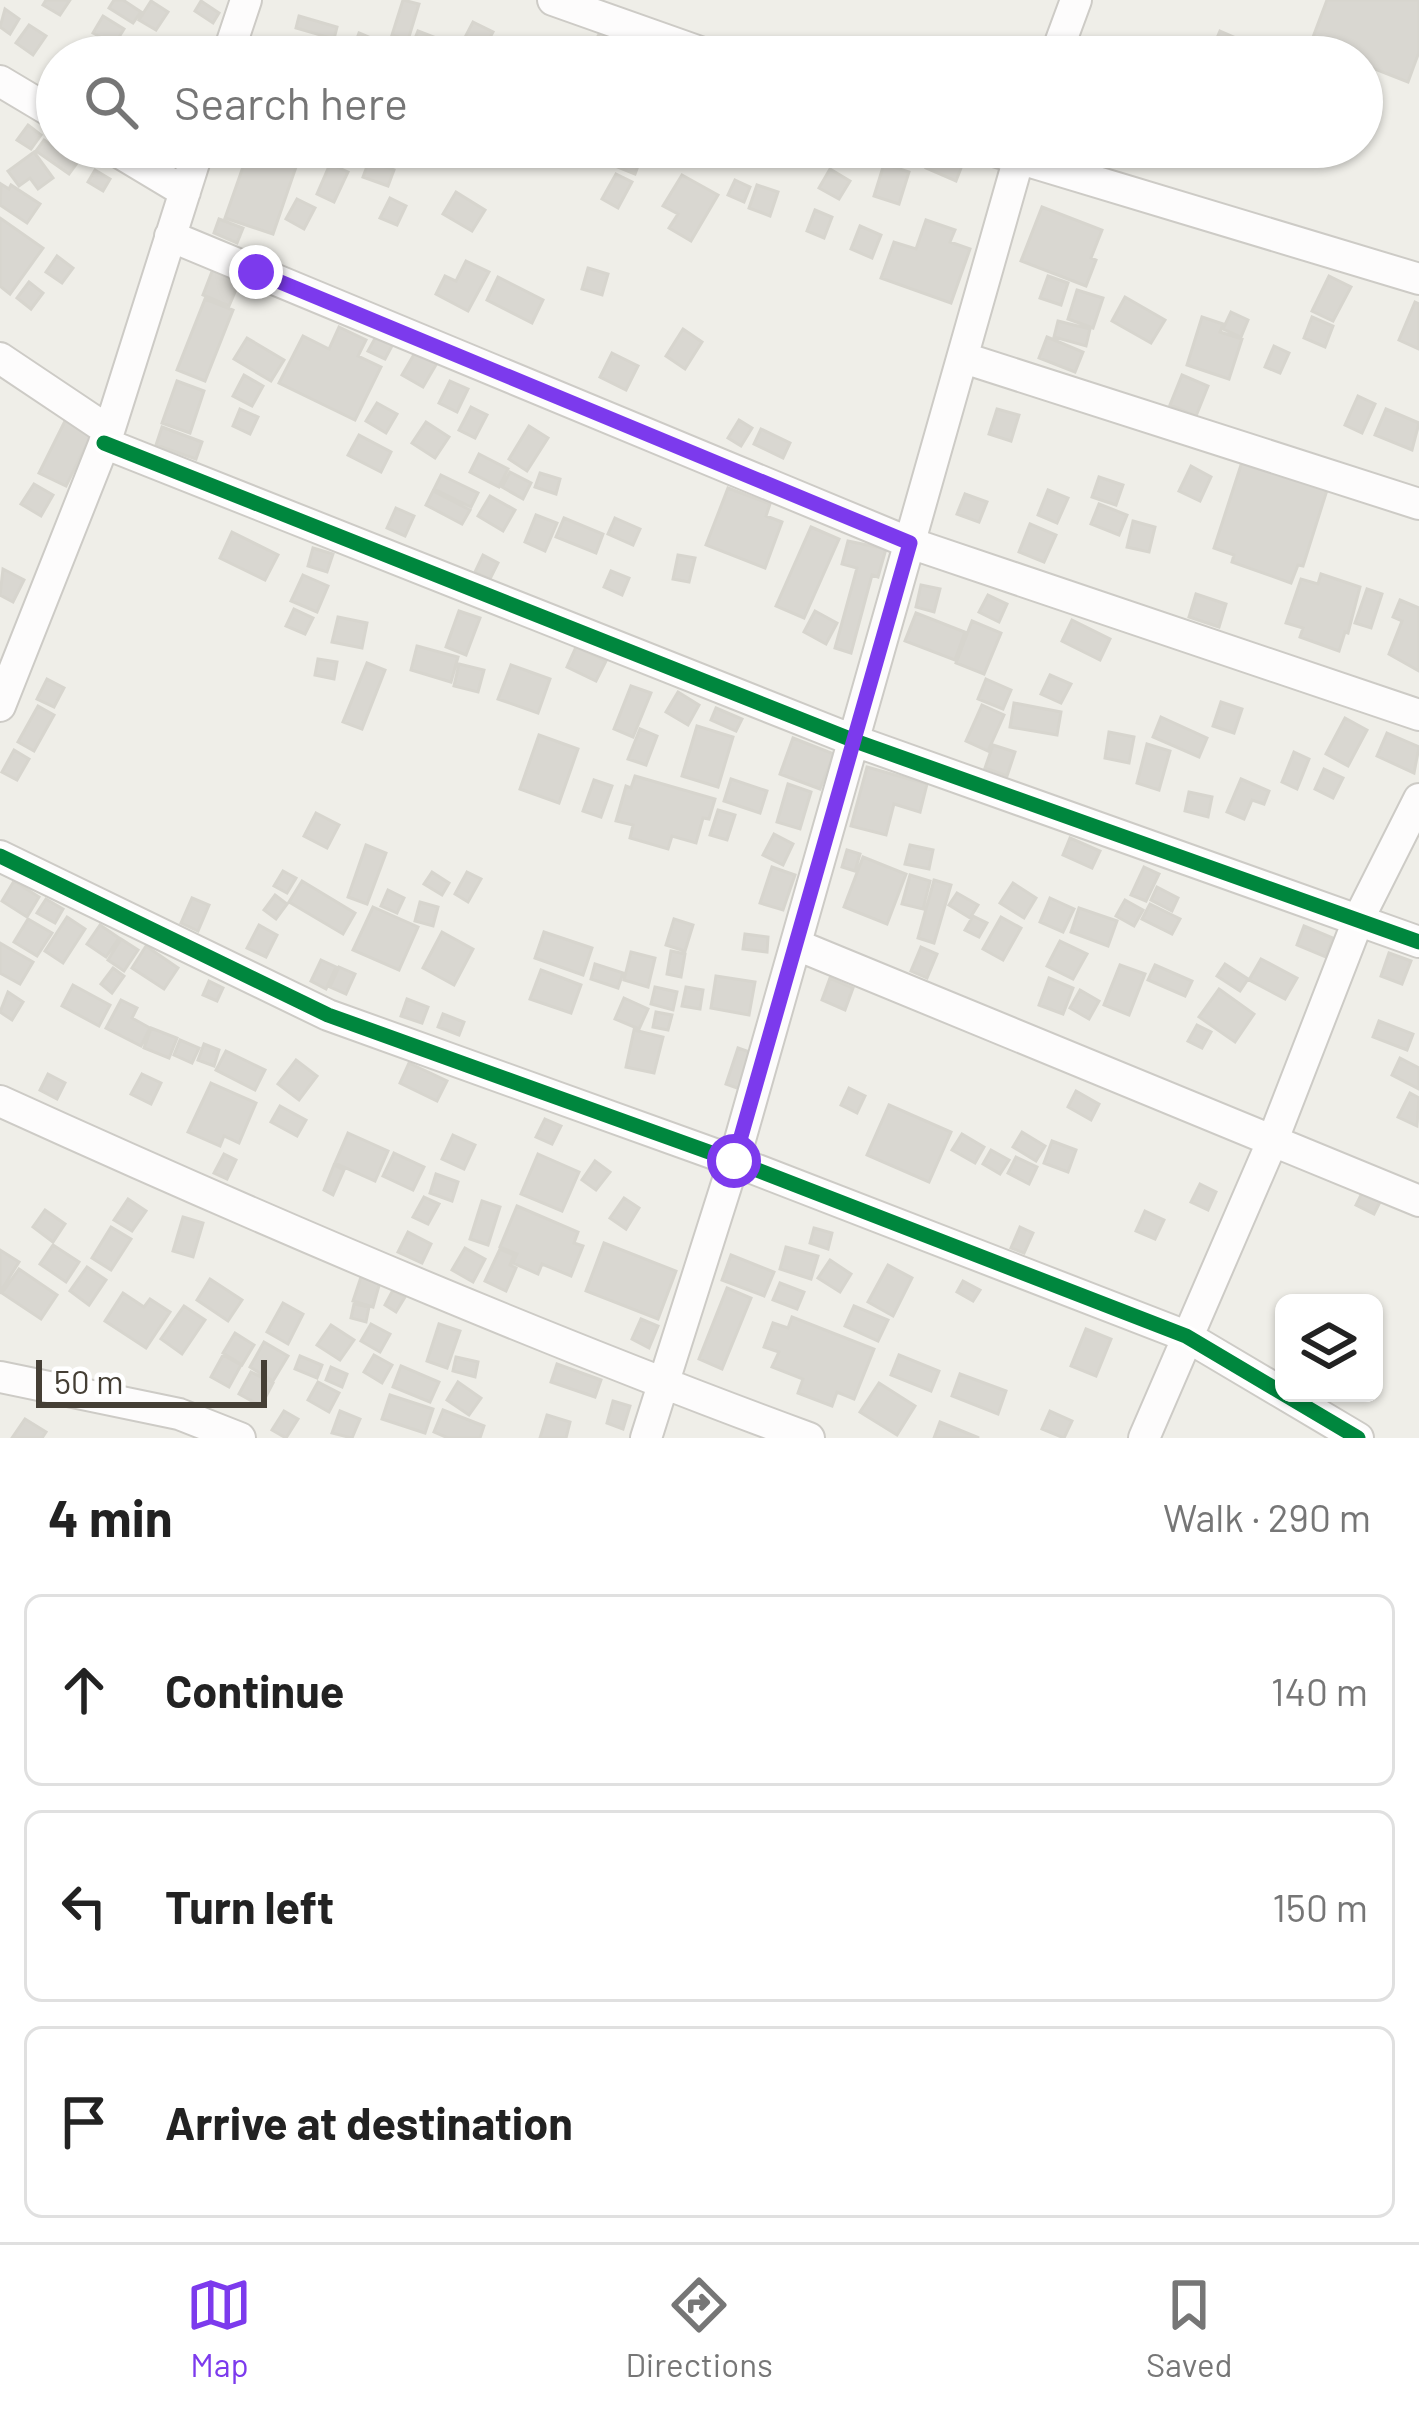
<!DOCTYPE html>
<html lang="en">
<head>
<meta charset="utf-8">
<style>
  :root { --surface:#fff; --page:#f6f6f6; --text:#222; --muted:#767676; --line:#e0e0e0; --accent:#7c3aed }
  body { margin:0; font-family:Barlow,sans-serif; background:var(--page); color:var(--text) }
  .controls { position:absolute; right:36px; bottom:36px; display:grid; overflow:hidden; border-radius:18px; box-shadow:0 3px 9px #0004 }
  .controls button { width:108px; height:108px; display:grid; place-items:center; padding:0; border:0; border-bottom:3px solid var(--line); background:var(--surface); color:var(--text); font:60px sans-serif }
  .scale { position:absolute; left:36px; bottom:30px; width:231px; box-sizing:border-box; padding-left:12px; border:6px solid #453f35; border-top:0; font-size:33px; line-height:42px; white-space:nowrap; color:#453f35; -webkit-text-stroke:9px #fff; paint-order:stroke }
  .stop { position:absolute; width:36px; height:36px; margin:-27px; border:9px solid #7c3aed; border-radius:50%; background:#fff }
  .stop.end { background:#7c3aed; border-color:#fff; box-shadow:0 3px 12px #0008 }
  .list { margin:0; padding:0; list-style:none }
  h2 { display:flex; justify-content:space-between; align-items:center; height:156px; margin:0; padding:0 48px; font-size:51px }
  h2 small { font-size:39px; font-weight:400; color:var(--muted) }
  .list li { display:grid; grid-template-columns:78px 1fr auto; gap:36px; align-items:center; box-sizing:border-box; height:192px; margin:0 24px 24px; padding:0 24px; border:3px solid var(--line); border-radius:18px }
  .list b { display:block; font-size:45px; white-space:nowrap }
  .list em { font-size:39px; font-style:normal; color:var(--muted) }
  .icon { flex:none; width:66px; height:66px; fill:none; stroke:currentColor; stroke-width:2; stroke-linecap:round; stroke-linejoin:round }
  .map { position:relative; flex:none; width:1419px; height:1438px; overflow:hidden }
  .search { position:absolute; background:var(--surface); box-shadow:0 3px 9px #0004; left:36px; right:36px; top:36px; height:132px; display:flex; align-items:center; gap:30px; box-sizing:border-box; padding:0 42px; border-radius:66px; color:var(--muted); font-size:45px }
  .sheet { height:804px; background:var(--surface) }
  nav { display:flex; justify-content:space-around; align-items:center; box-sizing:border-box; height:168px; border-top:3px solid var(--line); background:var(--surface); font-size:33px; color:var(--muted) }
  nav a { display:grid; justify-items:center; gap:6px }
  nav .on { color:var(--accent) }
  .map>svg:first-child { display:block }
  .building { fill:#d9d7d1; stroke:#d7d5ce; stroke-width:3 }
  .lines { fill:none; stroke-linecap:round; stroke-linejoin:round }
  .minor-casing { stroke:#cdcbc6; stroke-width:34 }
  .minor { stroke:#fdfcfc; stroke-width:30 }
  .cycleway-casing { stroke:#fff; stroke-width:22 }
  .cycleway { stroke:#00873e; stroke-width:15 }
  .route { stroke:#7c3aed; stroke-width:15 }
</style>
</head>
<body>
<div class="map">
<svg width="1419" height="1438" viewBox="0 0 1419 1438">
  <rect width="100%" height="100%" fill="#efeee8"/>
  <path class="building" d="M46,0H70L60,15L43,5Z
    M114,0H123L141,12L133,23L109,8Z
    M403,0L419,4L408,40L392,35Z
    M1327,0H1419V52L1408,82L1362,64V57H1343L1310,45Z
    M151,1L168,12L156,30L139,20Z
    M201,1L219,13L213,23L195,11Z
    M5,9L19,19L10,34L0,27Z
    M103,16L124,29L114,45L93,33Z
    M299,16L337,27L334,39L296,28Z
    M473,22L493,32L482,53L462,43Z
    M29,25L46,36L33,55L16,43Z
    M603,28L621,39L610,57H585Z
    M418,31L452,44L448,54L414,41Z
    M1220,31L1236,38L1230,52L1214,45Z
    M359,33L385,44L380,54L355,44Z
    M156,39L175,51L171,57H144Z
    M92,42L114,54L112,57H84Z
    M28,125L41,135L31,149L17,140Z
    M44,140L77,163L69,174L36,151Z
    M314,147H350L345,161Z
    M588,147H645L635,174L585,154Z
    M716,147H736L729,165L711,158Z
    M934,148L964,160L956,181L926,168Z
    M249,150L296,167L273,234L225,218Z
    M34,152L53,178L38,189L30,178L19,186L8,171Z
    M369,161L394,170L388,186L363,177Z
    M330,164L348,172L334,202L317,194Z
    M884,164L909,172L899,204L874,196Z
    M830,169L850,181L839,199L819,188Z
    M95,170L110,179L103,191L88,182Z
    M616,174L632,182L618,208L602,199Z
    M682,175L718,195L691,241L669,228L678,214L663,206Z
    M735,180L750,187L744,202L728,195Z
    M1,184L9,189L11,185L40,204L27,223L0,205Z
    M757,185L778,192L770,216L749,208Z
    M456,192L485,210L472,231L443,214Z
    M390,198L406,206L397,225L380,218Z
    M297,199L315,208L304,229L286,219Z
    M1042,207L1102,230L1091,258L1096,260L1086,286L1021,261Z
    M815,210L832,217L824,238L807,231Z
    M0,218L43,248L10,294L0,286Z
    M219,219L243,228L237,243L214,233Z
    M926,220L955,230L950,242L970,249L951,303L881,278L894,242L916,249Z
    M860,226L881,235L872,258L851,249Z
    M57,256L73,268L62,283L46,272Z
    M466,261L489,272L468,311L436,294L445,276L456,281Z
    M588,268L608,274L602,295L582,289Z
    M213,269L240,280L229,306L203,295Z
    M1048,276L1068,283L1061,305L1040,298Z
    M1329,276L1351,287L1333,321L1312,311Z
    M498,277L543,300L532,323L487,300Z
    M29,282L43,293L31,309L17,298Z
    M1077,290L1103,298L1093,328L1068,319Z
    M1125,297L1165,320L1151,343L1112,321Z
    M205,299L233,310L205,381L177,370Z
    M1415,302L1419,304V349L1399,340Z
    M1231,312L1248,320L1241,337L1223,329Z
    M1202,317L1223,324L1220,332L1242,339L1229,379L1187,365Z
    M1312,317L1333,326L1325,347L1304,338Z
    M1058,321L1090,329L1086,346L1054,337Z
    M339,327L366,340L358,356L381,367L355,420L279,383L303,336L329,349Z
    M683,329L702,342L685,369L666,356Z
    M378,333L394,342L385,359L368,351Z
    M1047,337L1083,352L1075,372L1039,358Z
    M247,338L284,360L271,381L234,359Z
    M1274,346L1289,353L1280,373L1265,367Z
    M416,351L437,363L423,387L402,375Z
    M612,353L638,366L626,390L600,377Z
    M244,375L263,386L252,406L233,396Z
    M1182,375L1208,386L1196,416L1170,405Z
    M177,381L204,391L190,433L162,423Z
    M450,381L468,389L457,412L439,403Z
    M1358,396L1375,404L1362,433L1345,425Z
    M377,403L397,414L386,433L366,421Z
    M471,407L487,415L475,438L459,430Z
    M240,409L258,417L250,434L233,426Z
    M997,409L1019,415L1011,441L989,434Z
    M1386,409L1419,423L1412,450L1375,435Z
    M67,417L94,430L66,486L39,473Z
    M739,420L752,428L741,446L728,438Z
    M426,422L449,437L435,458L412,443Z
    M529,426L548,438L527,471L509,459Z
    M162,427L202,442L196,459L156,445Z
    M761,429L790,443L783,458L754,444Z
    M359,435L391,452L381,472L348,455Z
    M479,454L508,469L499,487L470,472Z
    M1243,459L1328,487L1303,566L1298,565L1291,583L1232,562L1234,555L1214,548Z
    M1191,466L1211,477L1200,501L1179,491Z
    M510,472L531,483L523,499L502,487Z
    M540,473L560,479L556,494L535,487Z
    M441,475L478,493L471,507L434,489Z
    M1099,477L1123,485L1116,505L1092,497Z
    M34,484L53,495L41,516L21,504Z
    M728,488L770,504L766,516L782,522L765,568L706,545Z
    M1048,490L1068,498L1057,523L1038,515Z
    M433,491L470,510L462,524L426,505Z
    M965,494L987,502L979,522L957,514Z
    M490,496L515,510L503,531L478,516Z
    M1099,504L1127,515L1119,535L1091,524Z
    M396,508L414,516L405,536L387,528Z
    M536,515L557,523L545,551L525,542Z
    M564,518L603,534L596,553L556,537Z
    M615,518L640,529L633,545L608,534Z
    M1133,521L1155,527L1149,552L1127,547Z
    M1030,524L1056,535L1044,562L1019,552Z
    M811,527L839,539L804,618L776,606Z
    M232,532L278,555L265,580L220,558Z
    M848,541L886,549L878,577L872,575L851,653L835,648L857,568L842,564Z
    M313,548L333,554L327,572L308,566Z
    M483,555L498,563L490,579L475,572Z
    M678,555L695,558L689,582L673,579Z
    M3,569L24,580L13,602L0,595Z
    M611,571L629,578L622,595L604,587Z
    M1321,574L1360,587L1348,633L1345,632L1339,651L1300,637L1303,628L1286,623L1301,579L1318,584Z
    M303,575L328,586L317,612L291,601Z
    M921,585L940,589L934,612L916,607Z
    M1367,589L1382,594L1371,628L1355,623Z
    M1196,594L1226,604L1219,627L1189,617Z
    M988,595L1007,604L999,622L979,612Z
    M1400,600L1419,608V671L1389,654L1402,621L1393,617Z
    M294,609L313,618L305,634L286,626Z
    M459,611L480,618L466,655L446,647Z
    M815,611L837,623L826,644L804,632Z
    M916,613L965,632L955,660L905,641Z
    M338,617L367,623L362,648L332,642Z
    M1072,620L1110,639L1100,660L1062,641Z
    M972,621L1001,633L984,674L956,663Z
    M417,646L458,657L451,682L411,670Z
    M576,647L606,661L596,681L567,667Z
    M318,659L337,662L334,679L315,675Z
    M367,663L385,670L362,729L343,722Z
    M459,664L484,670L478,692L454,686Z
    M511,665L550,679L538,713L498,699Z
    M1050,675L1071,684L1061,703L1041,694Z
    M47,679L64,688L54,707L37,699Z
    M986,679L1011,690L1003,709L978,699Z
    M631,686L651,693L633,737L614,729Z
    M678,692L699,705L688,725L666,712Z
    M1221,702L1242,709L1234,733L1213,726Z
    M1014,703L1061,712L1057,735L1010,727Z
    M982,705L1004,715L988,751L966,741Z
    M38,706L54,715L34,751L18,742Z
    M716,708L742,719L736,731L711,720Z
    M1161,717L1207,738L1199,757L1153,737Z
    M1345,718L1367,730L1348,766L1326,754Z
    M697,726L733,737L718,787L682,776Z
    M640,729L657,736L646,765L628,759Z
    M1109,732L1134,737L1129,763L1105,758Z
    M1387,733L1419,747L1414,773L1377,756Z
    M539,735L578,749L559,803L520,789Z
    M793,738L834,754L820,789L780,774Z
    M1147,744L1170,751L1159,790L1137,783Z
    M993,745L1015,752L1007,776L985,768Z
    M14,750L29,759L17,780L2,772Z
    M1294,752L1309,759L1297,789L1282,782Z
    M867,767L927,784L920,812L894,804L886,835L851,826Z
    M1324,769L1343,778L1333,798L1315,789Z
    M635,776L715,799L709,819L703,818L696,843L672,836L668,849L630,838L633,825L616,821L626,786L631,788Z
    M731,779L767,791L760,813L724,801Z
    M1241,779L1269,791L1264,804L1252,800L1244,819L1227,812Z
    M594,780L612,786L601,817L583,811Z
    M788,784L811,792L800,829L777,822Z
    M1189,792L1212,797L1208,817L1185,811Z
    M718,810L735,815L727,840L710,835Z
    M316,813L339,825L327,848L304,836Z
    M774,834L793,844L783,865L763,855Z
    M1070,838L1100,851L1092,868L1063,855Z
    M366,845L386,853L367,904L348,897Z
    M910,845L933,850L929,869L905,864Z
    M847,850L860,854L855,871L842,867Z
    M863,857L906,874L887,924L844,907Z
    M772,867L795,875L783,910L760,903Z
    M1144,867L1159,874L1146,901L1131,895Z
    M283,871L296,878L287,893L274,886Z
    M432,872L449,883L442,895L424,884Z
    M467,872L481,879L468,902L455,894Z
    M910,875L930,881L923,909L902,904Z
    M934,880L951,885L934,943L918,938Z
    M14,881L39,897L27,917L2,901Z
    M302,881L355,913L343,934L289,902Z
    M1013,883L1036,898L1024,918L1000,903Z
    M1157,887L1178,898L1172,911L1151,900Z
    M388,890L404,898L397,913L381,906Z
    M957,893L978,905L970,918L949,905Z
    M275,895L287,904L276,919L264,910Z
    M192,898L209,905L198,931L181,923Z
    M1050,898L1074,909L1063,932L1040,922Z
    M46,899L63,909L55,923L37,913Z
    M1125,900L1143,910L1134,926L1116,916Z
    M420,902L438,907L433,926L415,921Z
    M1150,904L1180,919L1172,934L1142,919Z
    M373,907L418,927L399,970L353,950Z
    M1079,908L1117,921L1108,946L1071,932Z
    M973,916L987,923L979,937L965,930Z
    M67,917L85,929L63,963L45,951Z
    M1001,917L1021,928L1003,960L983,949Z
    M28,919L52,933L37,956L14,942Z
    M674,919L693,925L685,951L666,945Z
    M100,925L119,938L106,957L87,944Z
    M259,925L277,935L266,957L247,948Z
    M1304,926L1333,938L1326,957L1297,945Z
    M442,932L473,949L454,985L423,968Z
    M544,932L592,948L583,975L535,958Z
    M745,934L768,937L767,952L743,949Z
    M121,939L138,950L124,971L108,960Z
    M1060,941L1087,954L1073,979L1047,966Z
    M0,943L33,962L20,984L0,973Z
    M146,946L178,968L164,989L132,968Z
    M921,947L937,954L927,978L911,971Z
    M671,951L685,954L681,977L667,974Z
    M631,952L655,958L648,987L624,980Z
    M1389,953L1411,961L1402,984L1381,976Z
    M1261,959L1297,978L1285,999L1249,980Z
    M321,960L336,967L326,989L311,981Z
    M595,964L623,973L618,988L591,979Z
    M1225,964L1248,979L1240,991L1217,976Z
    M1120,965L1145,974L1129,1015L1104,1005Z
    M1155,965L1192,981L1185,996L1148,980Z
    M339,967L355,974L346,994L330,987Z
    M113,968L124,976L112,993L101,984Z
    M541,970L581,985L571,1013L530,999Z
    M716,976L755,982L749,1015L711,1008Z
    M830,978L853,988L845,1010L822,1000Z
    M1049,978L1073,988L1063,1014L1039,1005Z
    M209,981L223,988L217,1001L203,995Z
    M73,985L110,1005L99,1026L62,1006Z
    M655,987L677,992L673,1010L651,1004Z
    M686,987L703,990L700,1009L682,1006Z
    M1219,989L1254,1014L1235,1042L1199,1017Z
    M1080,990L1099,1001L1089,1019L1070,1008Z
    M8,992L23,1002L12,1020L0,1012Z
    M624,998L648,1009L639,1029L615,1019Z
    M407,999L428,1007L422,1023L401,1016Z
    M121,1000L137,1008L132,1018L150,1028L141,1046L106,1028Z
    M656,1012L672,1015L668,1030L653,1027Z
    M443,1014L464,1022L459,1035L438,1027Z
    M1379,1021L1413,1034L1407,1050L1373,1037Z
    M1197,1025L1211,1032L1202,1048L1188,1041Z
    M151,1028L177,1038L169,1058L144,1048Z
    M634,1030L663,1037L654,1073L626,1067Z
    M180,1040L199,1048L192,1063L174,1055Z
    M204,1044L219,1050L214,1066L198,1060Z
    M738,1048L755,1054L743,1090L726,1084Z
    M226,1051L265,1070L255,1090L216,1070Z
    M1400,1058L1419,1068V1089L1392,1075Z
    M296,1060L317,1076L299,1100L278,1084Z
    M409,1063L447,1081L437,1101L400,1083Z
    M48,1074L65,1083L57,1099L40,1090Z
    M142,1074L161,1083L151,1104L131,1094Z
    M211,1083L256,1103L239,1143L224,1136L220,1146L188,1132Z
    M849,1088L865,1096L857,1113L841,1105Z
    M1076,1091L1099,1104L1091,1120L1068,1107Z
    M1410,1093L1419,1098L1417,1126L1398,1117Z
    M889,1105L951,1132L929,1182L867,1155Z
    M280,1106L306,1120L297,1136L271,1122Z
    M545,1119L561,1126L552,1144L536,1137Z
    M1022,1132L1045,1146L1036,1161L1013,1147Z
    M348,1133L388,1151L375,1181L335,1163Z
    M962,1134L984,1147L975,1163L952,1150Z
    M453,1135L475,1145L464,1169L442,1159Z
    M1052,1141L1076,1150L1068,1172L1044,1163Z
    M991,1150L1009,1160L1000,1174L983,1164Z
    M394,1153L424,1167L413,1190L383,1176Z
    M224,1154L236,1160L227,1179L214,1173Z
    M538,1154L579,1172L562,1211L521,1194Z
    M1016,1157L1037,1167L1029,1184L1008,1173Z
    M595,1161L610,1172L596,1190L582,1180Z
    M334,1165L344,1170L333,1195L324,1190Z
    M436,1174L458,1182L452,1201L430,1193Z
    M1200,1184L1216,1192L1208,1210L1191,1202Z
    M1364,1189L1382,1198L1374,1214L1356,1205Z
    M424,1197L439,1204L428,1224L413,1217Z
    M624,1198L639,1208L626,1229L610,1218Z
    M128,1199L146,1211L132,1231L114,1220Z
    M482,1201L500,1207L488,1245L470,1239Z
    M517,1206L578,1232L574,1243L583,1246L571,1276L542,1264L538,1274L513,1263L517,1254L500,1247Z
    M45,1210L65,1224L53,1242L33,1227Z
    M1145,1211L1164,1220L1155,1239L1136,1231Z
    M183,1217L203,1223L193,1257L173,1251Z
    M111,1227L131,1239L111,1270L92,1258Z
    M1020,1227L1033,1233L1024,1253L1011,1248Z
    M814,1228L832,1233L828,1249L810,1243Z
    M408,1232L431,1244L422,1263L398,1252Z
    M604,1243L676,1271L658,1319L586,1291Z
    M53,1245L79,1262L66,1282L40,1264Z
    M786,1247L818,1256L811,1279L780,1269Z
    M465,1248L485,1259L473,1282L452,1270Z
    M500,1249L514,1255L510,1265L516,1268L506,1291L485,1281Z
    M0,1250L19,1262L0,1292Z
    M731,1255L774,1272L764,1296L722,1280Z
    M830,1260L851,1274L840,1292L818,1278Z
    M888,1265L912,1278L893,1316L868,1302Z
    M87,1267L106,1280L89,1305L70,1291Z
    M19,1269L57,1295L41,1319L2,1293Z
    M361,1277L380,1282L373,1307L353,1301Z
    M210,1279L242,1300L228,1321L197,1300Z
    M963,1281L980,1290L973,1301L957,1292Z
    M780,1283L804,1292L797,1309L773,1300Z
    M727,1288L751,1298L722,1369L699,1359Z
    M393,1290L405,1297L396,1312L385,1305Z
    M123,1293L144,1307L150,1299L170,1312L146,1348L105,1321Z
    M283,1303L303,1314L288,1344L267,1332Z
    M354,1304L369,1307L366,1322L351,1318Z
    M184,1306L205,1320L182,1354L161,1339Z
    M854,1306L888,1320L878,1341L845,1326Z
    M792,1317L874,1349L854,1399L837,1392L832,1406L798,1393L803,1379L772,1367L779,1352L764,1347L773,1323L788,1328Z
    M641,1319L658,1326L649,1348L632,1339Z
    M371,1324L390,1334L380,1352L361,1341Z
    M439,1324L460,1331L447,1368L427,1361Z
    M331,1325L354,1340L340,1360L317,1345Z
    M1086,1329L1111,1339L1096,1376L1071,1366Z
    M235,1333L254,1345L242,1365L223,1353Z
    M264,1342L288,1356L273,1381L250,1367Z
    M223,1355L241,1365L229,1387L211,1377Z
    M374,1355L392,1365L382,1383L364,1372Z
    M899,1355L939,1371L931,1391L891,1375Z
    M300,1356L322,1365L317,1378L295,1369Z
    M456,1357L478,1362L475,1377L453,1371Z
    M557,1364L601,1380L595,1397L551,1382Z
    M401,1366L439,1382L430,1402L393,1387Z
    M331,1367L347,1374L342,1387L326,1380Z
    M251,1372L273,1383L261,1406L239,1394Z
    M960,1374L1006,1391L998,1414L952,1396Z
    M318,1382L339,1393L329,1412L308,1400Z
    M458,1382L481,1398L469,1415L447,1400Z
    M879,1383L915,1406L897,1435L860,1412Z
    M390,1395L433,1409L425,1433L382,1419Z
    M613,1401L630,1406L623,1429L607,1423Z
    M443,1410L484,1426L480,1438H448L434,1432Z
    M284,1411L298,1419L286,1438L272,1430Z
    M340,1411L360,1419L352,1438L332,1433Z
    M1050,1411L1072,1421L1064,1438L1042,1429Z
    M547,1415L570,1422L566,1438H540Z
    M25,1419L46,1432L42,1438H12Z
    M940,1422L979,1438H934Z"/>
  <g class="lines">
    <defs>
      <path id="minor" d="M553,0L714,57
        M227,57L246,0
        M1055,57L1076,0
        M0,81L57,115
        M110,147L185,192
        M981,147L1419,279
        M170,236L910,543L1419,715
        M0,358L109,431
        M964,358L1419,504
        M104,443L855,741L1419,942
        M0,706L109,431L199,147
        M0,856L328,1015L734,1161L1186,1336L1358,1438
        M797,945L1419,1201
        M0,1101C266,1222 534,1337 809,1438
        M0,1377L179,1414L240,1438
        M646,1438L734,1161L1022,147
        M1144,1438L1272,1142L1359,918L1419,799"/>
    </defs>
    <use href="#minor" class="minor-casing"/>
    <use href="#minor" class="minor"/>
    <defs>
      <path id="cycleway" d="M104,443L855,741L1419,942
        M0,856L328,1015L734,1161L1186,1336L1358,1438"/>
    </defs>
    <use href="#cycleway" class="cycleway-casing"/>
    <use href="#cycleway" class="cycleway"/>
  </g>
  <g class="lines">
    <path class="route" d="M256,272L910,543L734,1161"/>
  </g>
</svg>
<div class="controls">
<button><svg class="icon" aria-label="layers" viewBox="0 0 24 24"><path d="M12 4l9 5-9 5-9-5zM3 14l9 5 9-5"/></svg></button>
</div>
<div class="scale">50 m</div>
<div class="stop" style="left:734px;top:1161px"></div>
<div class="stop end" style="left:256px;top:272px"></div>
<div class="search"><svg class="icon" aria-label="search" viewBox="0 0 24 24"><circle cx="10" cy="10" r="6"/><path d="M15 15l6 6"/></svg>Search here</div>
</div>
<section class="sheet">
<h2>4 min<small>Walk · 290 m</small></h2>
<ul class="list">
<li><svg class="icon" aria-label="ahead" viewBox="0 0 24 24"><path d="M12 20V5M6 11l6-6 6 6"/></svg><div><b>Continue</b></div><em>140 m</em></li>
<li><svg class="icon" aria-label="left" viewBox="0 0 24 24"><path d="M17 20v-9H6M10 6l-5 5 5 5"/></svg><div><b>Turn left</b></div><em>150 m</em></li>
<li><svg class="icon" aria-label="arrive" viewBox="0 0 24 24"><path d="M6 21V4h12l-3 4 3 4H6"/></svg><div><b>Arrive at destination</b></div></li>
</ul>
</section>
<nav>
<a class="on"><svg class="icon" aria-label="map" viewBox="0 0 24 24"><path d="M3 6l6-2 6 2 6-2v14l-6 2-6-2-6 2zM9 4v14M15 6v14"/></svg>Map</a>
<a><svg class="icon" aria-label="directions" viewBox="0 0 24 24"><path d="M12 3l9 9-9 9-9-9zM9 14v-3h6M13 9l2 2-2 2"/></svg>Directions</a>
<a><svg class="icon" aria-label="saved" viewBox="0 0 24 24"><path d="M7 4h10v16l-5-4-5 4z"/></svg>Saved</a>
</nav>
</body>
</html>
